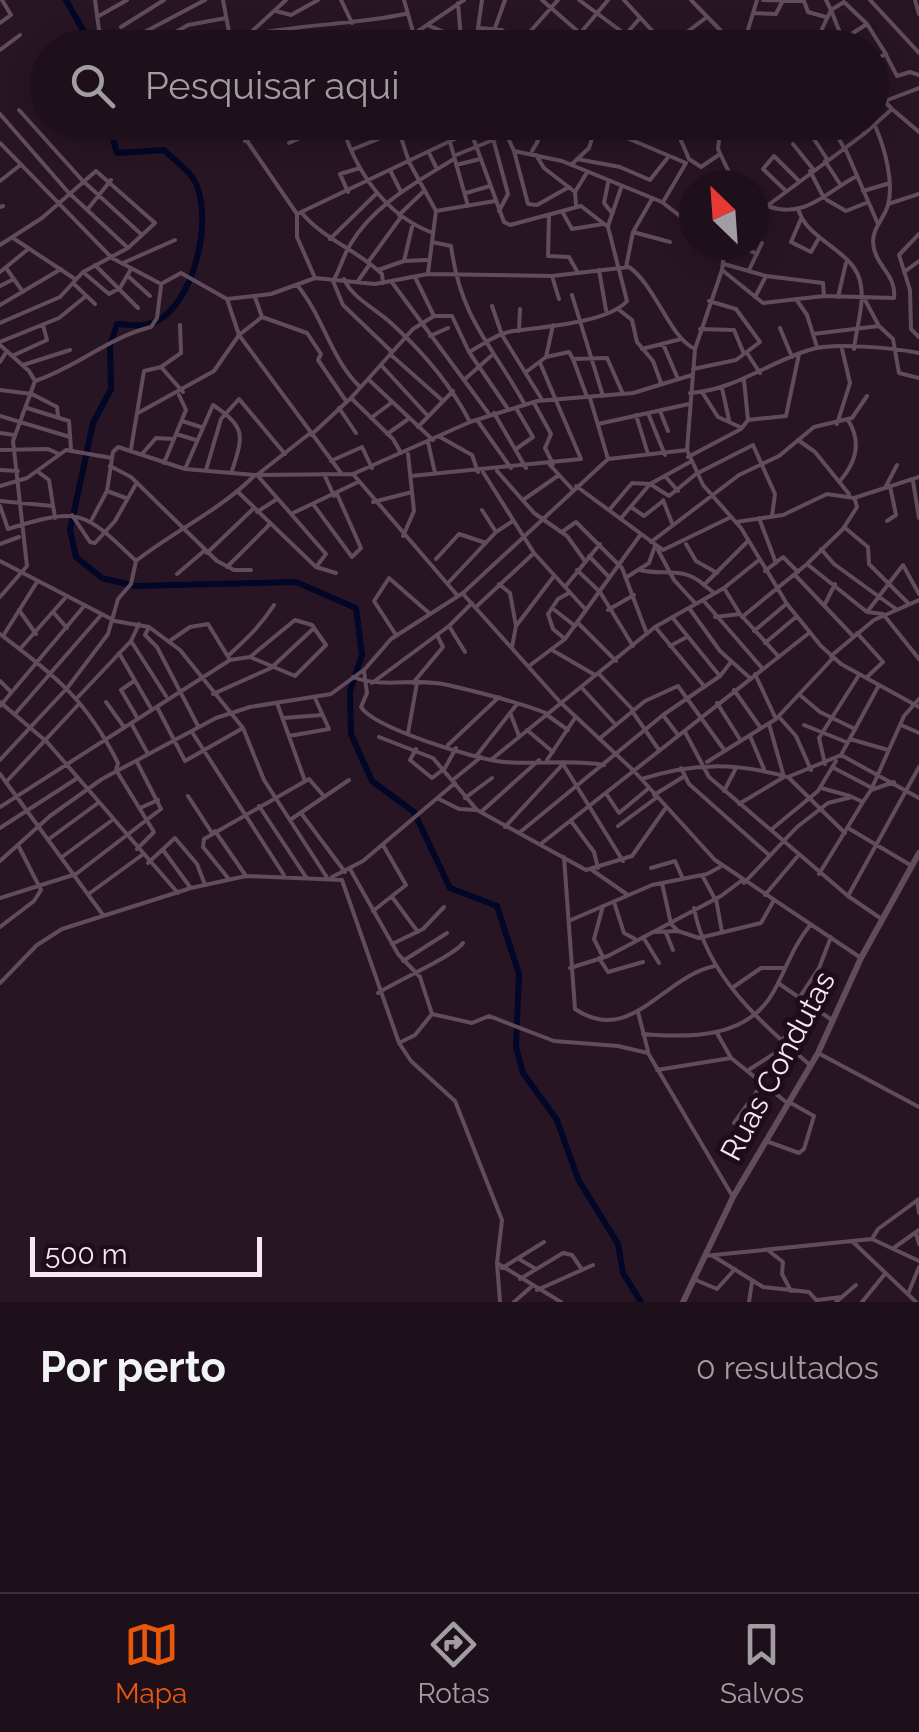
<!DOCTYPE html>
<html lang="pt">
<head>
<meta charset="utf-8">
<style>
  :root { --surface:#1e101a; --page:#2b1e27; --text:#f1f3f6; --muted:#a19da2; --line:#3c3039; --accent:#ea580c }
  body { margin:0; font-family:Raleway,sans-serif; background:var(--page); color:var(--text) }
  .compass { position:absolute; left:679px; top:170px; width:90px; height:90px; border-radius:50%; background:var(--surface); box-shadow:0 5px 25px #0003; rotate:335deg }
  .scale { position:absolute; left:30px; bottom:25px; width:232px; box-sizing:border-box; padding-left:10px; border:5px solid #f6e8f2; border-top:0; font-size:28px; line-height:35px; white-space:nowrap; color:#f6e8f2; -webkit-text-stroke:8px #1e0c1a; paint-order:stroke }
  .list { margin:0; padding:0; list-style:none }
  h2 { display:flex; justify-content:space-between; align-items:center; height:130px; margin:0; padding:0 40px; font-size:42px }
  h2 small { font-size:32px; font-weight:400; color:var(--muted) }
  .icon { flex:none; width:55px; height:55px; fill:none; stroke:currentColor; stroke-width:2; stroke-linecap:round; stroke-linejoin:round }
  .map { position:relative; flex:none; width:919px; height:1302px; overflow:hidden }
  .search { position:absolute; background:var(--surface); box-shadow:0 5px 25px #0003; left:30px; right:30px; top:30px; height:110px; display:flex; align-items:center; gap:25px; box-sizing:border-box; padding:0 35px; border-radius:55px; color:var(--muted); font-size:38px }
  .sheet { height:290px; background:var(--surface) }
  nav { display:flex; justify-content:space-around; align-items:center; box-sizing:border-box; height:140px; border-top:2px solid var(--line); background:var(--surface); font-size:28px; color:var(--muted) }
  nav a { display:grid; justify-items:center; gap:5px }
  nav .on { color:var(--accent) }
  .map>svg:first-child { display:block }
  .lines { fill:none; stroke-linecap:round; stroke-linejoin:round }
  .river { stroke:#020726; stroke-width:6 }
  .street { stroke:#624c5c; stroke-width:4 }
  .secondary { stroke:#624c5c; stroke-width:6 }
  .labels { text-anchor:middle; stroke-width:10; stroke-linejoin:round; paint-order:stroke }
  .street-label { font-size:30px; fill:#f6e8f2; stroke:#1e0c1a }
</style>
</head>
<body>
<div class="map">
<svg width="919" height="1302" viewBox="0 0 919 1302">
  <rect width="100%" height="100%" fill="#281523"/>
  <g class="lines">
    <path class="river" d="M66,0L93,48
      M108,122L117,153L164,150C173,159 186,168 193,178C216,214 194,312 149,324C140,327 127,324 117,324L110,346L111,389L93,423L70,530L76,557L102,578L135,586L296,582L356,608L362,655L350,691L351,734L372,781L414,812L450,888L497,906L519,974L516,1047L523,1073L557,1120L578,1179L618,1244L623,1273L641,1302"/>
    <path class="street" d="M95,0L99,30L118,46
      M223,0L232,48
      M341,0L352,23
      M404,0L414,35
      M542,0L597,48
      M579,0L625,34
      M624,0L668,48
      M691,0L723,33H747L757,0
      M763,0L804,1L808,12L826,17
      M870,0L919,53
      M915,0L919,14
      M458,3L461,38
      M276,11L291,15L318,0
      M753,13L776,14L782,2
      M97,17L127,0
      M0,23L11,15L2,0
      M427,25L485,48
      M121,27L164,0
      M480,28L502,30L526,48
      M495,28L505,0
      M249,34L286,0
      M748,34L763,48
      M230,40C287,24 347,26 405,14
      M842,40L867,24
      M476,42L482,0
      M520,43L558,0
      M118,46L205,0
      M667,47L707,17
      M148,48L188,25L226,18
      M185,48L228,33
      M393,48L464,0
      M568,48L608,0
      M614,48L640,18
      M704,48L723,33
      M806,48V36
      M823,48L822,29L831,10L826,0
      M846,48L831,10L844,2L867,24L886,54L872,61
      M0,50L20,35
      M886,55L897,76L910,72L919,75
      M885,101L919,88
      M892,109L919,132
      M19,110L82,180L142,235
      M0,114L68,192L128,248
      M234,122L297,214V237L315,278
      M341,122C355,171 385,215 433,233
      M396,122L409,162L436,211L428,273
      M431,122L454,134L514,122
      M523,122L538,141L532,151
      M589,122L686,163
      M633,122L675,131
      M673,122L689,159L701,167L720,154
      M721,122L718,149L735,185
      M503,127L514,151L562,161L662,202L694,227
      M491,131L508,194L499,211
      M344,133L379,122
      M864,134L892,109L872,88
      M245,141L279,122
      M450,142L468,206
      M0,143L112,258L161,284L181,273L227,299L271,294L315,278L375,284L428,274L552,276L629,267C656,286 669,337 695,349
      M289,143L335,122
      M793,144L813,169
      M845,148L878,224
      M351,150L398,131
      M514,151L528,204L537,205L569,187
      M429,153L437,169
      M456,155L493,140
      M536,155L544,168L575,192
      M577,159L620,167L650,180L669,156
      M827,159L810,133L831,125L844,148
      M825,161L840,184
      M456,165L480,159
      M571,165L589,148L595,129
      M810,171L824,198
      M391,172L400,190
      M0,181L19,166
      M608,183L604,203L612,213
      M785,190L763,169L774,156L798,180
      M863,191L887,184
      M348,192L340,174L360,168
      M466,193L490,186
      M754,200L767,206L864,134L857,122
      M827,200L846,211L866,203
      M663,202L686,163
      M888,204L919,194
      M576,205L575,192L586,174
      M767,206C806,220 827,191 857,176
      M0,207L3,206
      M798,208C806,242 857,250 861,286C864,306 856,329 854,349
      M87,210L111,180
      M436,211L495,201
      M301,212C324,240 356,249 382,274L383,283
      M563,213L572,229L603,224
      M297,214L465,134
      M399,215L424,191
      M549,216L548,256L569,257L578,273
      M801,219L791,242L811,252L819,238
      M608,226L621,188
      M633,232L670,242
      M919,234L899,255L910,290L911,329L919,337
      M13,238L75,279
      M330,239L377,193
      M432,242L451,246C461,320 491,343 525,405
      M0,245L42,218L96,171L155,223L128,248L83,272L60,297L0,323
      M725,245L722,270L695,349L687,450L703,485L741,528L787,604L821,646L841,664L919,707
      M739,245L757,254
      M369,261L401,217
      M404,261L412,227
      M123,263L175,240
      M724,264L766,276L823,283L824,296
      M95,265L138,308
      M626,267L633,232L652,199
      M6,268L23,292
      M378,270L404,261L427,260
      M599,270L606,310
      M722,270L763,303L824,296L894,298C897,274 874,266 873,242C873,227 884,219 888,205C894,183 885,149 876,128
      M749,270L762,243
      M0,272L27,250
      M83,272L109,294L120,288L131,269
      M904,272L919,261
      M552,276L559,299
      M129,277L150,296
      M415,277L434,316
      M344,279C352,298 376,309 391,323C422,351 451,385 470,422
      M358,281L370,264
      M391,281L489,414
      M73,283L95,304
      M297,285C323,316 330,357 359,386
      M0,286L12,280
      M572,295L603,396
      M255,297L262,317L307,333L321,354L318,360L346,401
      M755,297L766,276
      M838,297L846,263
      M227,299L239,335L341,473
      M796,299L807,315L817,347
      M865,300L879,326
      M0,305L61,269
      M492,306L502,335L541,398
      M618,309L632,320L637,342L653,361L661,383
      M780,328L792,357
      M700,329L734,330L744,354
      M519,331L520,309
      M813,334L879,326L893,339L899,373L919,378
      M430,336L448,328
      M0,342L59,318L86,296
      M663,344L678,379
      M0,345L29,371L35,381L13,441L27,566L0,597
      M642,349L681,339
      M391,351L343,305L333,281C340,270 343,256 350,245C373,205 417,182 454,159
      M469,352C482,345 498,333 513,331C541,327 608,323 627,301L608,227L581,206L510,225L504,222L471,132
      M747,353L760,373
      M390,354L443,401
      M12,356L47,340L43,325
      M546,357L569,352L573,359L607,358L623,394
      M573,359L587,397
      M0,362L7,351
      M23,365L70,350
      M381,365L427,415
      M161,367L181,353L180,325
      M693,369L736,360L760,342L736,309L709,301
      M526,372L546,357L553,325
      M368,379L433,440
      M465,379L491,356
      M744,380L748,420
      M35,381C77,367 109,337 151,327L157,318L161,286
      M722,388L729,420
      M0,390L32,394L57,407L58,416
      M702,392L718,417L740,427
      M690,393C735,390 767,363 809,350C832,342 895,348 919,353
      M351,398L393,439L401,453
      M590,398L608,459
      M534,403L551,434L545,448L553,464
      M27,408L69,421L71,450
      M339,408L356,433
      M516,408L533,437L516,449
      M660,411L668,431
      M138,413L214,371L239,335L262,317
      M494,413L526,468
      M648,413L665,455
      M636,415L648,454
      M0,416L70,437
      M371,418L391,403
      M477,420L511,468
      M182,421L201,427
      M598,424L689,404
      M837,424L850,383L842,349
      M418,427L453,391
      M0,433L14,435
      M176,434L196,440
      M309,434L257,475L326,554L316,567
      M387,434L407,420
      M311,435L351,398L413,329L434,316H452L469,352L508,409
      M440,437L472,455L478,472
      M798,440L815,452L849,494
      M428,442L435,473
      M131,449L144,371L161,367L183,392
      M0,450L48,449L59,454
      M142,454L156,438L173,439
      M688,457L741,429L748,420L786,416L799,354
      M331,461L362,447L372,468
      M164,463L186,410L179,395
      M550,465L572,489
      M110,466L131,477L217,561L234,570H251
      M185,469L213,405C247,428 243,436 232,471
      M0,470L18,471
      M206,470L221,419L239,399L285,454
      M37,471L49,480L55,518
      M497,471L534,513L567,536L585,561
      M324,474L334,496
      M353,474L457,595
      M411,476L581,459L540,363
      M665,476L678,491
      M913,481L919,518
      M839,482C856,463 862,442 848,420
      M0,486L27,478L66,450L112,458
      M576,486L663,550L729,518
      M885,488L897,465
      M107,491L126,498
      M238,492L316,567L336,573
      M523,500L559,475
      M663,500L672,523
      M0,501L53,506
      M373,502L412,492
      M313,504L352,557L361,548L337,494
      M0,506L8,529C80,507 83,510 136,561
      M631,507L644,516L663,501
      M610,509L632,483L650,484L669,496L696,474L753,445L775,494L772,516
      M482,510L496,532
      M257,512L277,499
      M291,514L358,482
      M72,515L90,542L95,543L115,521L136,484
      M622,517L650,484L690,462
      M759,518L776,563
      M92,519L107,491L113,452L118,447L185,469L255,475L353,474L470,422L537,401L633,393L692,375
      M887,521L896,515L890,486
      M736,522L783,515L827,494L854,498L919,477
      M844,527L868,547L869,564L909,604
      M562,532L576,522L622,568L647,634
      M403,536L414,511L408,454
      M651,542L739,475L779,456L814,427L852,418L867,396
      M0,544L19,537
      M686,544L696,561L717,573
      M821,549L834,564L896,609
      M658,550L674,580L695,603
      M207,553L254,508
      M534,553L586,610
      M589,556L609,577
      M436,559L459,534L486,543
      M0,561L115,621L149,627L180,650L243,728L264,780L328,879
      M807,564L843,529L857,507L855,500
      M227,567L269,525
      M577,570L600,592L633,646
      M640,570C663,576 684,566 704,585
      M765,571L783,557L798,572
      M177,574L204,551
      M795,575L853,636
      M627,577L649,563L655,546
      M448,583L496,532L513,521
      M499,584L510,593L516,626
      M565,587L600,544
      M724,588L740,614L779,657
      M713,592L704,585L748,541
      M464,595L560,702L634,771L715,860L861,958
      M703,600L762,668
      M825,604L835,584
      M477,606L534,553L483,472
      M552,608L575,626
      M689,608L720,651L750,678
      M19,610L36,634
      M608,610L634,595
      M867,612L903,565L919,594
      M54,613L67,628
      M672,617L719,675
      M715,617L740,614
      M742,617L807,564L867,612L883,614L919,659
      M578,623L616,661
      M449,626L465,652
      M149,627L145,635L157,647L198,726
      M656,628L704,686
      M754,631L785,605
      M857,633L883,662L866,678
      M0,634C56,677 85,698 118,763L116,770L154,832L137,849
      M396,635L374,601L389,578L429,613
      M3,636L37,582
      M565,639L553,629L548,614L558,599L569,593
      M171,640L190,627L208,624L230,660
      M131,641L166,696
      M765,643L796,617
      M670,646L687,637
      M512,647L516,626L554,576
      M20,649L66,597
      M552,650L595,675
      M119,653L152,710
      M228,656C246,639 259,628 274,605
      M831,656L874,620L919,600
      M529,666L565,639L641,534
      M364,671L367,693L361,707C374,728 477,760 504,762C537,765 571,759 604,765
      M599,674L633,710
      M755,674L776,719
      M353,677C384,689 417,677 448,685C480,693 513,700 546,713
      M0,681L10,691
      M134,681L121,690L138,719
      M372,683L449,626L472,603
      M413,683L443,647L437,635
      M582,688L615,724
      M734,690L760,727
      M213,694L271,668L314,628
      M801,696L820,712L855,729
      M78,697L131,641L139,624
      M0,702L47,742L178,893
      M106,702L124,727
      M277,703L305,781
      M717,703L741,741
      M0,706L85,605
      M157,707L185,761L243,728
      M632,711L659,750
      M15,714L102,614
      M511,715L519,736
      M547,715L568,730
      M663,715L678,735
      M779,717L796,736L811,770
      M283,718L322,715
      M131,723L148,754
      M804,725L846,742
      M901,725L919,733
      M527,730L553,752
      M192,732L284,875
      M685,732L709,777L848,896
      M408,733L417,683
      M289,736L329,729L315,698
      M750,736L764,769
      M379,737L433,758L477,810L586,870L632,856L665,809
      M599,739L645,701L678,686L725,751
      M850,739L888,750
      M448,745L499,697
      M416,749L410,760L432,778L445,768L456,748
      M477,755L517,704
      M841,755L879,685
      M492,759L655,627L724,588L759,560
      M0,760L68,687L108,634L118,599L131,584L136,561C174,531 219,511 254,476
      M547,760L575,718
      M707,762L776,719L833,658
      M563,764L623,861
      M825,764L819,738L859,675
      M681,768L689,784L769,855
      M834,768L872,788
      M0,774L103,915
      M788,777L845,833
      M454,779L481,757
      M642,779C693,762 737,763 788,777L841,755L919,798
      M7,781L78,705
      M821,788L850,796
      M871,790L904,716L919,699
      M724,791L736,768
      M607,795L619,813L649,788
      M654,795L683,777
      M188,796L212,833
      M465,798L492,778
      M439,799L459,809L476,810
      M739,804L784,777L769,724
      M259,806L306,877
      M0,807L230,660L250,657L295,676L326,645L312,625L295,620L250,657
      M140,808L158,800
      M481,812L539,760
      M301,813L345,872
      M290,820L349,780
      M571,821L594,852L598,868
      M618,826L656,798
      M505,827L563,764
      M0,828L76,779
      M848,828L912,866
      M772,829L818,791L836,761
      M215,831L246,876
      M519,833L663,715L720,676L731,662
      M49,839L98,803
      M542,843L809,633
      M163,850L190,887
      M62,857L111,821
      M564,857L575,1009C631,1047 663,976 715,966
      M0,861L50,816L102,779L216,718L250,707L331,694L365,669L391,639L463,593L608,459L687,450
      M148,863L175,838L197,864L204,882
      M651,868L675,861L683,879
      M350,869L398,954L420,977L432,1014L415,1035L399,1043
      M592,870L628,895
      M819,874L863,802
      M332,877L363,861L455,783
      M703,877L715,899
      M228,878L203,847L204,839L309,779L323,795
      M662,883L671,924L677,930
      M744,883L797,827L828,803L852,797L863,802L871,790L894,782
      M90,893L142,855
      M765,895L797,857
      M392,897L418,932
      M0,898L76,874L161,809L137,762
      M716,899L722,932
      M614,902L624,933L635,939
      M694,908C706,975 760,1022 810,1065
      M373,911L406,885L383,845
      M571,920L652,885L707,874L720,867
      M883,920L848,896L919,767
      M0,927L34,901L41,890L18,845
      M656,932L678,931L699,938L761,923L774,900
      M666,933L673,950
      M643,937L659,963
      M392,944L423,929L444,907
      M603,957L594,939L603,906
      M599,958L608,972L643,962
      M403,961L447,933
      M570,968L608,956L721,896L741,881
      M0,983L37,945L62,929L191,888L246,876L342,880L399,1043L411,1061L455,1101L502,1220L497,1263L561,1302
      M778,983L832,1020
      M732,988L761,968H783
      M378,993C396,981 454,956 463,943
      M799,998L819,968L831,937
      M638,1012L648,1051
      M432,1014L472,1023L489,1016L554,1041L618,1046L648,1053L733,1197
      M717,1033L731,1058L786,1102
      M643,1034C689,1038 748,1039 774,991C787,967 793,946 811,924
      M782,1041L808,1004
      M818,1053L919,1107
      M750,1069L788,1045
      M657,1070L731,1058
      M734,1123L763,1083
      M766,1141L799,1153L804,1149L814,1116L789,1102
      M917,1200L919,1213
      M916,1233L919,1244
      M872,1239L878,1229L919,1199
      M852,1241L916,1302
      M895,1247L919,1230
      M769,1251L783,1262L782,1274L791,1291
      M704,1256L872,1239L919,1261
      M713,1256L763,1287L809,1292L818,1302
      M519,1259L536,1269
      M497,1263L500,1302
      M502,1268L544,1242
      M520,1279L563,1253L572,1255L581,1268
      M696,1280L717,1289L735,1269
      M537,1290L593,1265
      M908,1294L919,1267
      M817,1300L842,1297
      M514,1302L531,1287
      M749,1302L752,1282
      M836,1302L856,1285
      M862,1302L884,1275"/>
    <path class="secondary" d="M683,1302L733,1197L818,1053L861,958L919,853"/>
  </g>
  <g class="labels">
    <g class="street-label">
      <text transform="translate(778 1066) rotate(-62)" y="10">Ruas Condutas</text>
    </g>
  </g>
</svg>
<svg class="compass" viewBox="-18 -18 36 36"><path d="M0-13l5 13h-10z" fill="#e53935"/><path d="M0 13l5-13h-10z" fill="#a19da2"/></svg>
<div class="scale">500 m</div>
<div class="search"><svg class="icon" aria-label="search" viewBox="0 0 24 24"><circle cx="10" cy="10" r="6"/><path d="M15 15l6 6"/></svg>Pesquisar aqui</div>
</div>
<section class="sheet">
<h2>Por perto<small>0 resultados</small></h2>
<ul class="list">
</ul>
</section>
<nav>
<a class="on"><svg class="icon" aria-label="map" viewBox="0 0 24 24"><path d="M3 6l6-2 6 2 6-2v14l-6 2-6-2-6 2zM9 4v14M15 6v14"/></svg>Mapa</a>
<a><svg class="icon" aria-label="directions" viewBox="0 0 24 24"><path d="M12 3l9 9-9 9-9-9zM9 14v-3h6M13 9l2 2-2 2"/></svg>Rotas</a>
<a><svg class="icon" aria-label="saved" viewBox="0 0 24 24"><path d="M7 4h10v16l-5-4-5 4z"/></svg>Salvos</a>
</nav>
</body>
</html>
